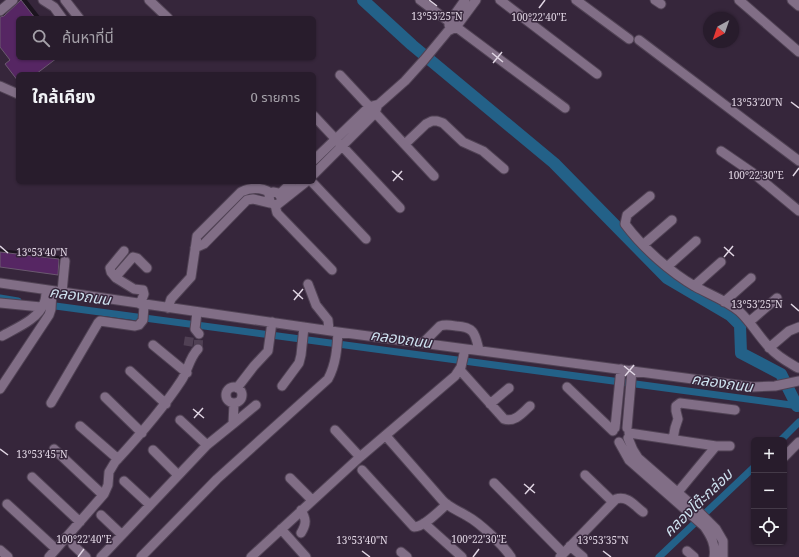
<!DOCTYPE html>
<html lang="th">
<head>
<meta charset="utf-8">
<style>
  :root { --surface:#281c2c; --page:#342938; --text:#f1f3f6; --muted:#a5a1a9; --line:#443a48 }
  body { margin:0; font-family:"Noto Serif","Noto Sans Thai",serif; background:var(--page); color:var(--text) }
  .controls { position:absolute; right:12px; bottom:12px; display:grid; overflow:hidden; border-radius:6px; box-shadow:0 1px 3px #0004 }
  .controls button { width:36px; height:36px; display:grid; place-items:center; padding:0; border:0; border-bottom:1px solid var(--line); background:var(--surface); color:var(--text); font:20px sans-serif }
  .compass { position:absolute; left:703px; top:12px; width:36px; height:36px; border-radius:50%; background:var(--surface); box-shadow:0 1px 3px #0004; rotate:220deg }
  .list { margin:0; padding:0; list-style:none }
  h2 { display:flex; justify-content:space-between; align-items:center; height:52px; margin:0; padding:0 16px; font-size:17px }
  h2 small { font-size:13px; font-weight:400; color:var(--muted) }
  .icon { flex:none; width:22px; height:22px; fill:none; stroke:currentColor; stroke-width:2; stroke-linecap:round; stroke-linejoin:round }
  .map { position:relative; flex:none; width:799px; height:557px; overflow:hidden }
  .search { position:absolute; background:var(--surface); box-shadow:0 1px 3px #0004; left:16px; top:16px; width:300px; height:44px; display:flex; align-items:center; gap:10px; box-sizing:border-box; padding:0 14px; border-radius:6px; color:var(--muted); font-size:15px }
  .panel { position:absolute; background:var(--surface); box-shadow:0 1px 3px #0004; left:16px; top:72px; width:300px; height:112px; border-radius:6px }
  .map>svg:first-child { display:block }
  .shadow { fill:#0007 }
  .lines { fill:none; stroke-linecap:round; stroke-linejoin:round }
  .canal { stroke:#236188; stroke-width:7 }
  .river { stroke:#236188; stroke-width:12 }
  .building { fill:#562663; stroke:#6b5970 }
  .minor-tunnel { stroke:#504054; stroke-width:9; stroke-dasharray:9 4.5; stroke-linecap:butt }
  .minor-casing { stroke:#504254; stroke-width:11 }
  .minor { stroke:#816e86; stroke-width:9 }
  .ticks { fill:none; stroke:#e0d5e3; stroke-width:1.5 }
  .labels { text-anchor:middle; stroke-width:3; stroke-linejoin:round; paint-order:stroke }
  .water-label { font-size:15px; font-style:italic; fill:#cee1ef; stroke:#36263b }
  .ticks-label { font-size:10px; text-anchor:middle; fill:#e0d5e3; stroke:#36263b; stroke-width:3; stroke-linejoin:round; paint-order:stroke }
</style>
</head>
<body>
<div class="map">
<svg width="799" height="557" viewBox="0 0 799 557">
  <rect width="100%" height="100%" fill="#36263b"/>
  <path class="shadow" d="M22,0H27L41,18H18V58H56L35,74H18V80L11,60L0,46V16L9,12Z
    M0,249L62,256L60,270L57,273L0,266Z"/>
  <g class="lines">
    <path class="canal" d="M0,298L18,301
      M48,305L799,406
      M781,440L799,422
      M659,557L754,467"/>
    <path class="river" d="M363,0L412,45L554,163L667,278L730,315L740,325L741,353L781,374L797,406"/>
  </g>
  <path class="building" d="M21,0L35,18H18V58H57L36,74H18V81L5,64L10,60L0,47V17L4,16Z
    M0,252L59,259L58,275L0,267Z"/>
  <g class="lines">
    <path class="minor-tunnel" d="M188,346L190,333
      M198,349L199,334"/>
    <defs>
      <path id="minor" d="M43,0L54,7L62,18
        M65,0L79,18
        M149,0L168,18
        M420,0L565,108
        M500,0L597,74
        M576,0L629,39
        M655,0L661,4
        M739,0L799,52
        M792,0L799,6
        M0,11L13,0
        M449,25L450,21L465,0
        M639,40L799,161
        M340,75L434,176
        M0,86L18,94
        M314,116L400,208
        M405,144L426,124L432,121H437L443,123L463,142L483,151L504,169
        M721,151L753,173L799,211
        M314,160L369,107L379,104L405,81L424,60L448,31L456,27L476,0
        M314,174L375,113L377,107
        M312,182L366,239
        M280,194L292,182
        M650,196L627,215L625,224C643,248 670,272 696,287C709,294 727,301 739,311C751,322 759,337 770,348C778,357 788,362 798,368
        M281,201V197L278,193L273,192L269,195L270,203L277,205L306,182
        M275,205L277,213L332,270
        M643,245L672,220
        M195,248L204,244L247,200L253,199L270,203
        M668,266L696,241
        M116,278L111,272L110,268L124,251
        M0,283L338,332L753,387L775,386L799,381
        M308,284L316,305L328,320L329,330
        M694,286L721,262
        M62,292L65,261
        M724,302L751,278
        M0,303L41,307
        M140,304L144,294L143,290L134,289L116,278L119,273L133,257L137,258L147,268
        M168,308L171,299L191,277L197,236L241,192C251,187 261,187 271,193
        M197,312L195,329L199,334
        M749,322L777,298
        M2,336C16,328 39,319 44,303C46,299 46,294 46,290
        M423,343L440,326C445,324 450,325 456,326C475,327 475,334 479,350
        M153,345L187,373
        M769,348L789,331L799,327
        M460,370L504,419C515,423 523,412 530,406
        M130,371L166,404
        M282,386L299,363L301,355L304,327
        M567,387L613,431
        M226 395a8 8 0 1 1 16 0a8 8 0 1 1-16 0Z
        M237,388L254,366L268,351L272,322
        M0,389L49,315L51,309L52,291
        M105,397L142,433
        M51,403L98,323L100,321L135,326L139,325L143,320L144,305
        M490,404L509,388
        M180,420L207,445
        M233,424L256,405
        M80,426L118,459
        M615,428L621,369
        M627,428L632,370
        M335,430L360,457
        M629,433L716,446L673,498
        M386,436L443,501C450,508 459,511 467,516C480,523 503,545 511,557
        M628,438L633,450L638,458L693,506L716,529L723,541V557
        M673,439L675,428L678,419L676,411V406L680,403L735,410
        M619,442L629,460L704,526C711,536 716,545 714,557
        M716,446H730
        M54,449L103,495
        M153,450L178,475
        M784,457L799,442
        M362,470L414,527C424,527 439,511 447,504
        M585,475L613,502
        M32,477L80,522
        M290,478L312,500
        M124,481L150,505
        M494,483L563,553
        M7,504L56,549
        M301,510C306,519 307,523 301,533
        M101,515L122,535
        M424,523L462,557
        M281,529L306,557
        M73,545L86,557
        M570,546L583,557
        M0,550L8,557
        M687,551L694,557
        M401,552L407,557
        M49,557L104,494L108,485L109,472L115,462C139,436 162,410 181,381C188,371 189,358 198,349
        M101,557L207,445L233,424L234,403
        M141,557L217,479L328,379C336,364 337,349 338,332
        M251,557L360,457L455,376L461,367L465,349
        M560,557L616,499C627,495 635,506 643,512"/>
    </defs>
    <use href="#minor" class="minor-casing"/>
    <use href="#minor" class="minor"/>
  </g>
  <path class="ticks" d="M429,0L437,6M539,8L545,0M492,53L503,62M493,63L502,52M791,102L799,108M392,171L403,180M793,176L799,168M393,181L402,171M0,246L8,253M724,247L734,256M724,257L733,246M293,290L303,299M294,300L303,289M791,304L799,311M624,366L635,375M625,376L634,365M193,409L204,418M194,418L203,408M0,449L8,455M524,484L535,493M525,494L534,484M362,551L370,557M603,551L611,557M78,557L84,549M473,557L479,549"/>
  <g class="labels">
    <g class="water-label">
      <text transform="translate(80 296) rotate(8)" y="5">คลองถนน</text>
      <text transform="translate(401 339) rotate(8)" y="5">คลองถนน</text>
      <text transform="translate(722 383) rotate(8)" y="5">คลองถนน</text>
      <text transform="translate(698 503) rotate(-44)" y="5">คลองโต๊ะกล่อม</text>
    </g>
  </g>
  <g class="ticks-label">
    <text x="437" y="20">13°53'25"N</text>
    <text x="539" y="21">100°22'40"E</text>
    <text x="757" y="106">13°53'20"N</text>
    <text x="756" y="179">100°22'30"E</text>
    <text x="42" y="256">13°53'40"N</text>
    <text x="757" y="308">13°53'25"N</text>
    <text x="42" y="458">13°53'45"N</text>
    <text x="84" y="543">100°22'40"E</text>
    <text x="479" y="543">100°22'30"E</text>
    <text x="362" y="544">13°53'40"N</text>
    <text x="603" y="544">13°53'35"N</text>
  </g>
</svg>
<div class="controls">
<button>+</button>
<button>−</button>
<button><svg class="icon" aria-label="locate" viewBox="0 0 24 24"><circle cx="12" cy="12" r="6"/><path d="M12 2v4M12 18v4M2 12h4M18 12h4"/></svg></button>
</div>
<svg class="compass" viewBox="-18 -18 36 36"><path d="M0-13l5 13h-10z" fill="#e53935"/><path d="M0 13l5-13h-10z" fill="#a5a1a9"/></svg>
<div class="search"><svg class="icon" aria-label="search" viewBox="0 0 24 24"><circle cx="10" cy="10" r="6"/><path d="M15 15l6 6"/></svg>ค้นหาที่นี่</div>
<section class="panel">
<h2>ใกล้เคียง<small>0 รายการ</small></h2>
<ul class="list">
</ul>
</section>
</div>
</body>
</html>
